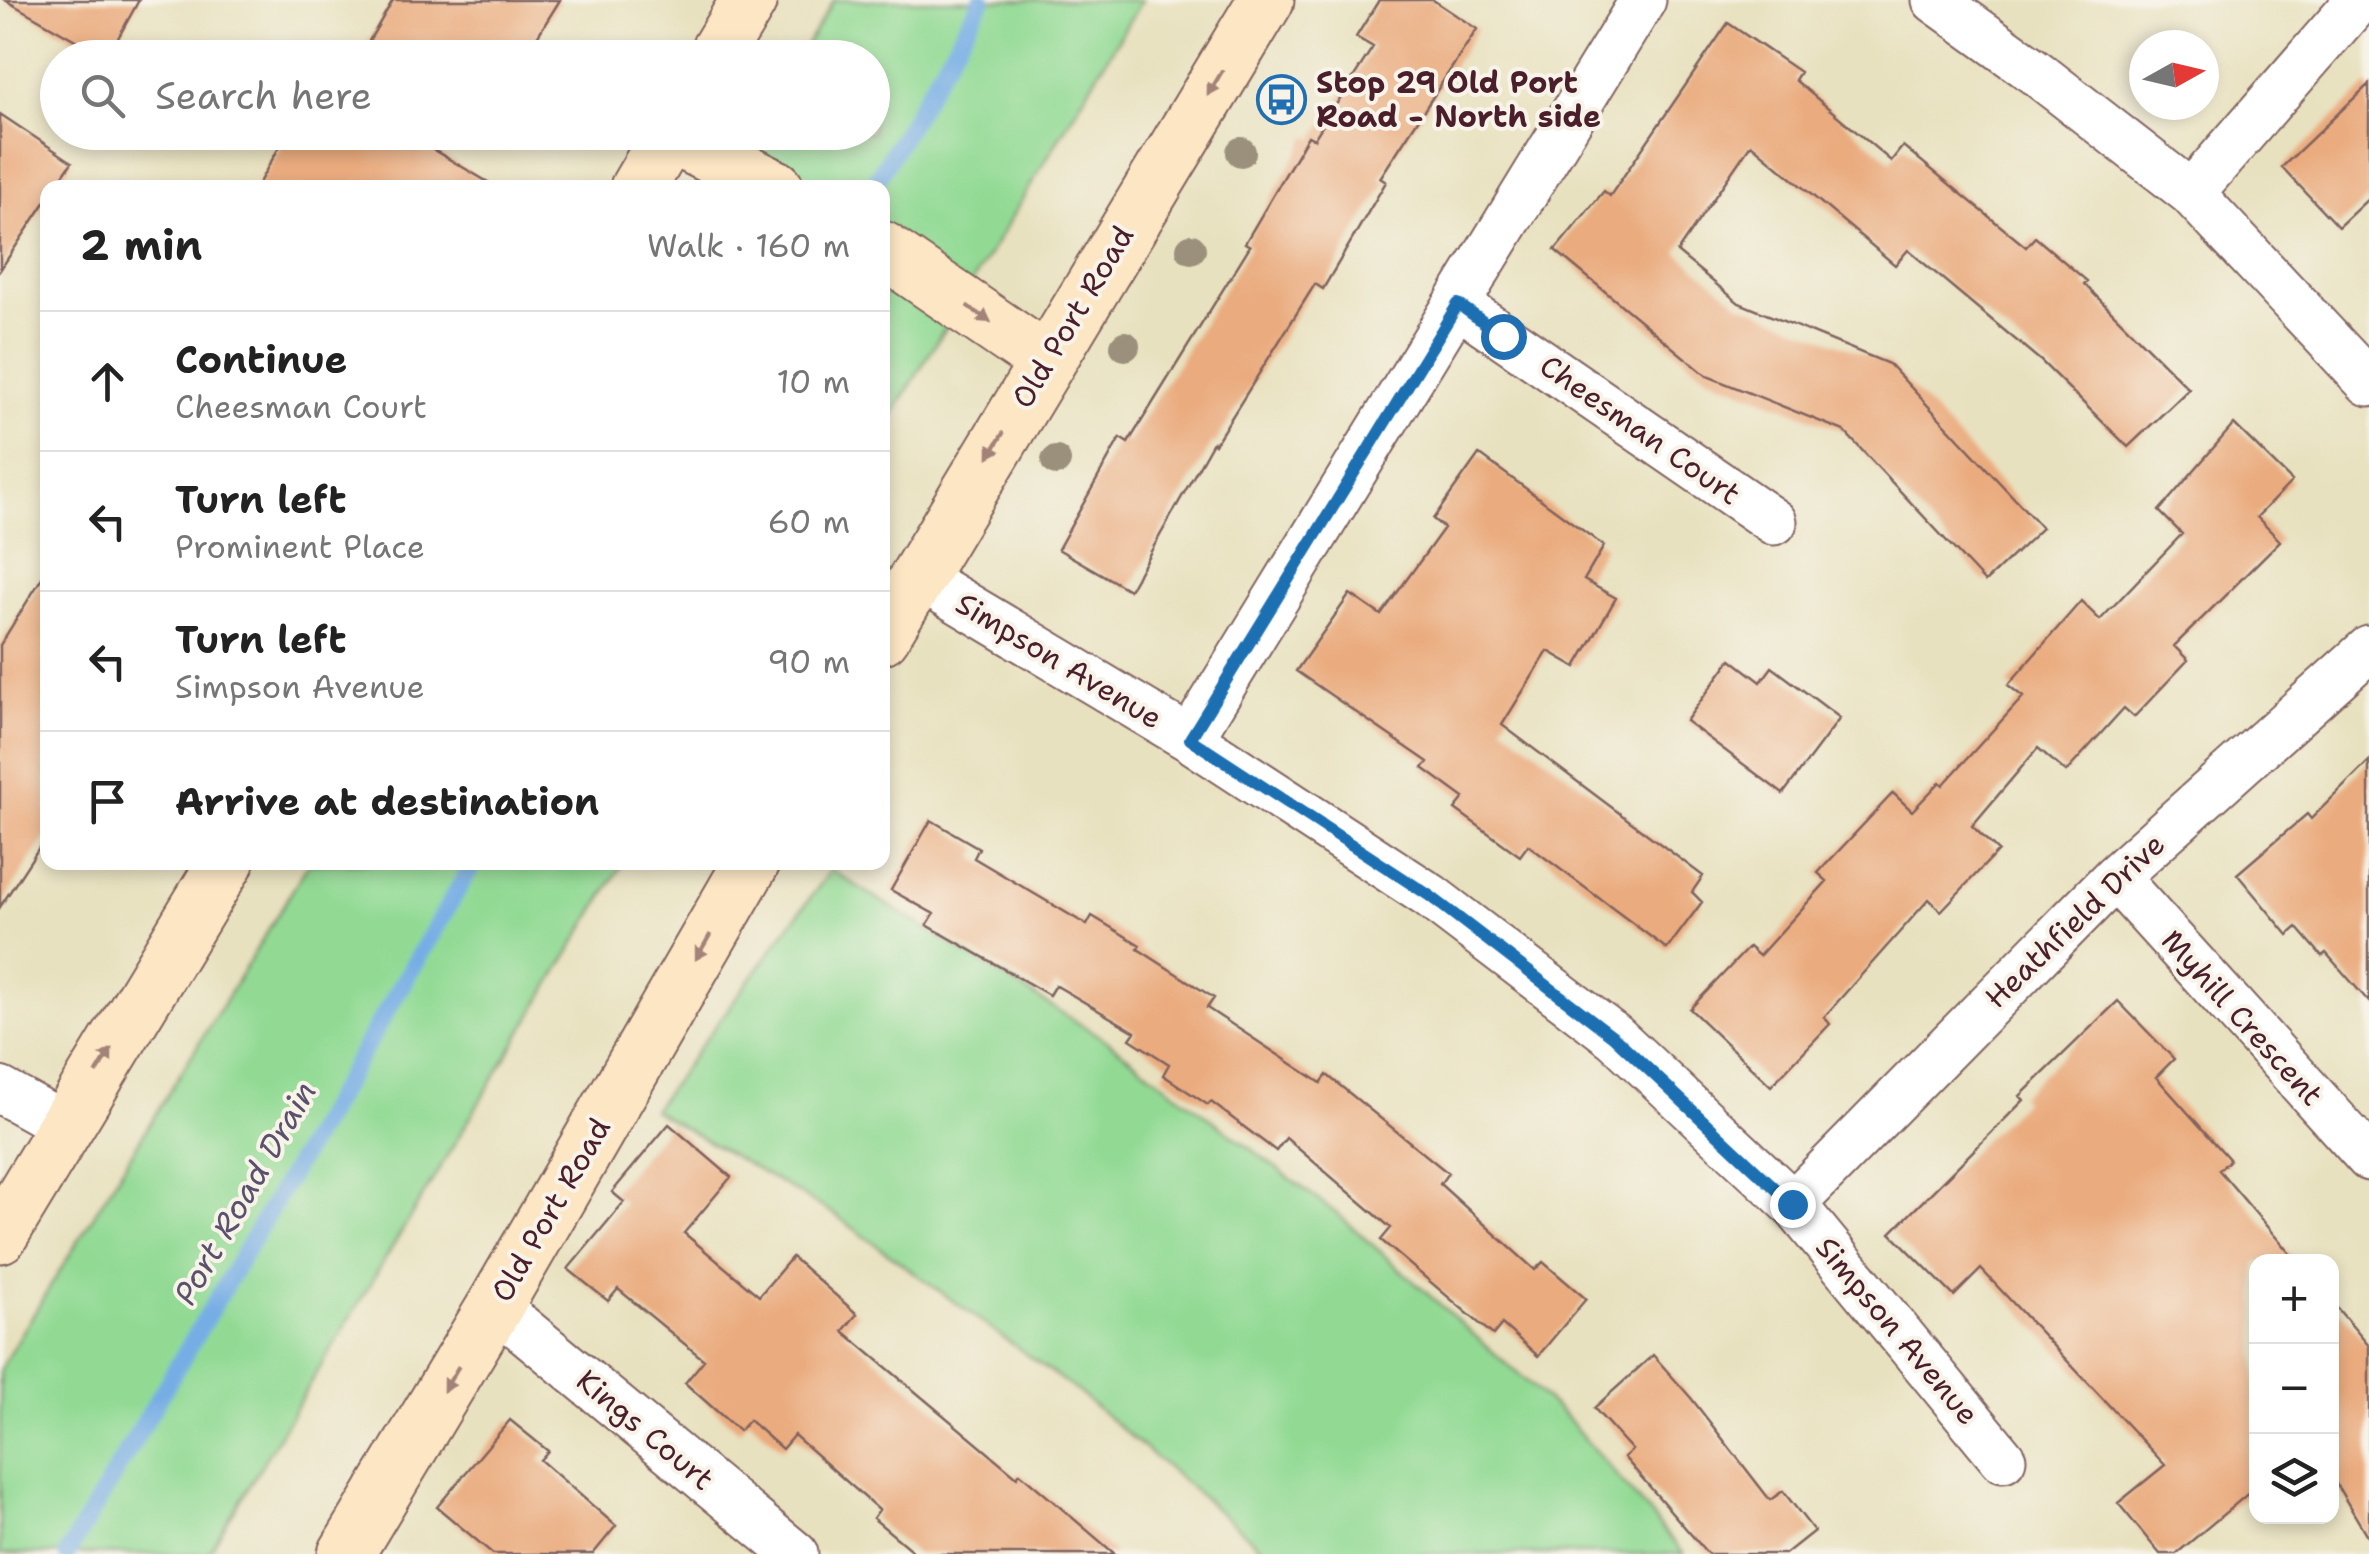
<!DOCTYPE html>
<html lang="en">
<head>
<meta charset="utf-8">
<style>
  :root { --surface:#fff; --page:#f6f6f6; --text:#222; --muted:#767676; --line:#e0e0e0 }
  body { margin:0; font-family:"Shantell Sans",sans-serif; background:var(--page); color:var(--text) }
  .controls { position:absolute; right:30px; bottom:30px; display:grid; overflow:hidden; border-radius:20px; box-shadow:0 5px 15px #0003 }
  .controls button { width:90px; height:90px; display:grid; place-items:center; padding:0; border:0; border-bottom:2px solid var(--line); background:var(--surface); color:var(--text); font:50px sans-serif }
  .compass { position:absolute; left:2129px; top:30px; width:90px; height:90px; border-radius:50%; background:var(--surface); box-shadow:0 5px 15px #0003; rotate:82deg }
  .stop { position:absolute; width:30px; height:30px; margin:-22px; border:8px solid #1f6fb2; border-radius:50%; background:#fff }
  .stop.end { background:#1f6fb2; border-color:#fff; box-shadow:0 2px 10px #0008 }
  .list { margin:0; padding:0; list-style:none }
  h2 { display:flex; justify-content:space-between; align-items:center; height:130px; margin:0; padding:0 40px; font-size:42px }
  h2 small { font-size:32px; font-weight:400; color:var(--muted) }
  .list li { display:grid; grid-template-columns:65px 1fr auto; gap:30px; align-items:center; box-sizing:border-box; height:140px; padding:0 40px; border-top:2px solid var(--line) }
  .list b { display:block; font-size:38px; white-space:nowrap }
  .list p { margin:0; font-size:32px; white-space:nowrap; color:var(--muted) }
  .list em { font-size:32px; font-style:normal; color:var(--muted) }
  .icon { flex:none; width:55px; height:55px; fill:none; stroke:currentColor; stroke-width:2; stroke-linecap:round; stroke-linejoin:round }
  .map { position:relative; flex:none; width:2369px; height:1554px; overflow:hidden }
  .search { position:absolute; background:var(--surface); box-shadow:0 5px 15px #0003; left:40px; top:40px; width:850px; height:110px; display:flex; align-items:center; gap:25px; box-sizing:border-box; padding:0 35px; border-radius:55px; color:var(--muted); font-size:38px }
  .panel { position:absolute; background:var(--surface); box-shadow:0 5px 15px #0003; left:40px; top:180px; width:850px; height:690px; border-radius:20px }
  .map>svg:first-child { display:block }
  .green { fill:#92da94; stroke:#6e7c60; stroke-width:2.5 }
  .lines { fill:none; stroke-linecap:round; stroke-linejoin:round }
  .stream { stroke:#77ade5; stroke-width:18 }
  .building { fill:#eaab7e }
  .minor-casing { stroke:#81635f; stroke-width:49 }
  .secondary-casing { stroke:#81635f; stroke-width:59 }
  .minor { stroke:#fff; stroke-width:45 }
  .secondary { stroke:#fce6c4; stroke-width:55 }
  .tree { fill:#9b907c }
  .oneway { fill:#a38278 }
  .route { stroke:#1f6fb2; stroke-width:12 }
  .labels { text-anchor:middle; stroke-width:8; stroke-linejoin:round; paint-order:stroke }
  .poi-label { font-size:30px; font-weight:bold; fill:#4a1f2b; stroke:#f7f3e8; text-anchor:start }
  .street-label { font-size:30px; fill:#4a1f2b; stroke:#f7f3e8 }
  .water-label { font-size:32px; font-style:italic; fill:#5a516c; stroke:#f7f3e8 }
</style>
</head>
<body>
<div class="map">
<svg width="2369" height="1554" viewBox="0 0 2369 1554">
  <rect width="100%" height="100%" fill="#f7f3e8"/>
  <filter id="ink" filterUnits="userSpaceOnUse"><feTurbulence type="fractalNoise" baseFrequency=".01" numOctaves="2"/><feDisplacementMap in="SourceGraphic" scale="20" xChannelSelector="R" yChannelSelector="G"/><feConvolveMatrix kernelMatrix="1 2 1 2 8 2 1 2 1" color-interpolation-filters="sRGB"/></filter>
  <filter id="wash" filterUnits="userSpaceOnUse"><feTurbulence type="fractalNoise" baseFrequency=".0048" numOctaves="4" result="noise"/><feDisplacementMap in="SourceGraphic" scale="40" xChannelSelector="R" yChannelSelector="G"/><feGaussianBlur stdDeviation="2.25" result="paint"/><feColorMatrix in="noise" values="0 0 0 0 0 0 0 0 0 0 0 0 0 0 0 0 0 1.4 0 .05"/><feComposite in="paint" operator="in"/></filter>
  <g filter="url(#wash)">
    <rect width="100%" height="100%" fill="#e8e1bf"/>
    <path class="green" d="M834,0H1142L883,431L882,188H720L753,133L872,132V58L799,57Z
      M309,863H623L208,1554H0V1369Z
      M831,870L1109,1042L1340,1216L1564,1415L1684,1554H1269L1078,1392L834,1214L653,1110Z"/>
    <g class="lines">
      <path class="stream" d="M872,188L982,0
        M67,1554L474,862"/>
    </g>
    <g id="blocks">
      <path class="building" d="M5,0H139L107,58Z
        M393,0H560L524,58H359Z
        M1379,0H1433L1477,29L1380,178L1386,182L1323,289L1315,284L1215,444L1213,442L1129,590L1058,549L1120,438L1128,443L1250,246L1245,243L1308,136L1314,139L1373,47L1356,37Z
        M1728,23L1800,72L1795,80L1891,161L1903,146L2026,247L2035,237L2087,281L2084,284L2189,389L2128,447L2041,361L1908,250L1895,265L1751,144L1677,252L1739,303L1889,364L2042,528L1985,582L1844,431L1707,376L1555,250L1604,191L1610,196Z
        M2369,84V198L2338,227L2282,167Z
        M0,114L72,162L54,188H48V198L0,270Z
        M288,132H403L498,188H256Z
        M2234,424L2292,481L2257,517L2280,541L2174,646L2188,660L2134,717L2124,708L2066,772L2038,748L1972,826L1998,851L1941,911L1929,899L1824,1017L1830,1024L1771,1086L1690,1009L1749,947L1759,956L1827,881L1818,873L1893,793L1912,811L1940,782L1943,785L2023,697L2008,685L2081,601L2100,620L2182,534L2159,511Z
        M1479,454L1604,546L1584,580L1616,598L1576,667L1548,651L1502,725L1703,876L1692,892L1702,902L1667,949L1528,845L1520,856L1455,809L1464,798L1423,768L1428,762L1296,671L1350,594L1381,615L1444,528L1433,519Z
        M48,568V834L0,907V645Z
        M1731,659L1761,682L1772,667L1840,718L1783,794L1686,721Z
        M2369,761V1002L2326,953L2322,956L2297,927L2288,935L2237,874L2307,814L2311,819Z
        M931,820L979,848L974,858L1087,925L1092,916L1140,945L1138,949L1214,998L1207,1008L1321,1083L1327,1075L1448,1173L1440,1184L1535,1270L1543,1262L1586,1299L1538,1356L1502,1324L1493,1335L1381,1240L1391,1228L1286,1138L1276,1151L1211,1102L1208,1105L1163,1075L1169,1064L1130,1039L1135,1032L1055,985L1049,995L927,925L934,914L891,890Z
        M2118,1001L2174,1059L2156,1077L2230,1160L2219,1170L2297,1262H2256V1487L2176,1554H2160L2118,1503L2165,1465L1981,1269L1954,1296L1891,1233L2024,1100L2020,1096Z
        M669,1124L731,1177L684,1233L759,1296L792,1257L857,1314L843,1331L1017,1477L1020,1473L1115,1554H916L873,1518L879,1510L794,1435L782,1449L749,1420L739,1431L685,1383L704,1360L618,1289L608,1301L568,1269L624,1202L612,1192Z
        M2332,1302L2369,1346V1539L2332,1477Z
        M1653,1355L1691,1398L1770,1500L1783,1491L1814,1531L1785,1554H1708L1624,1457L1632,1450L1594,1408Z
        M510,1420L548,1451L540,1460L616,1526L593,1554H493L437,1507Z"/>
    </g>
  </g>
  <g filter="url(#ink)">
    <use href="#blocks" fill-opacity="0" stroke="#81635f" stroke-width="2.5"/>
    <g class="lines">
      <defs>
        <path id="minor" d="M1935,0L2038,74L2191,193L2369,383
          M2191,193L2359,0
          M1457,304L1774,522
          M917,576L1190,739L1430,896L1615,1037L1793,1204L2003,1459
          M1190,739L1643,0
          M2115,877L2369,1158
          M0,1090L65,1126
          M1793,1204L2115,877L2369,649
          M495,1306L795,1554"/>
        <path id="secondary" d="M714,58L749,0
          M670,135L776,188
          M638,188L671,132
          M882,249L1046,361
          M882,636L1266,0
          M0,1235L226,862
          M346,1554L495,1306L752,862"/>
      </defs>
      <use href="#minor" class="minor-casing"/>
      <use href="#secondary" class="secondary-casing"/>
      <use href="#minor" class="minor"/>
      <use href="#secondary" class="secondary"/>
    </g>
    <g class="tree">
      <circle cx="1241" cy="152" r="15"/>
      <circle cx="1191" cy="249" r="15"/>
      <circle cx="1125" cy="346" r="15"/>
      <circle cx="1056" cy="461" r="15"/>
    </g>
    <defs><path id="oneway-solid" d="M-6-.8H1V-3.2L6.5 0L1 3.2V.8H-6Z" transform="scale(2.5)"/></defs>
    <g class="oneway">
      <use href="#oneway-solid" transform="translate(1215 83) rotate(121)"/>
      <use href="#oneway-solid" transform="translate(979 314) rotate(35)"/>
      <use href="#oneway-solid" transform="translate(996 445) rotate(121)"/>
      <use href="#oneway-solid" transform="translate(703 947) rotate(120)"/>
      <use href="#oneway-solid" transform="translate(104 1061) rotate(-59)"/>
      <use href="#oneway-solid" transform="translate(451 1379) rotate(121)"/>
    </g>
  </g>
  <g class="lines" filter="url(#ink)">
    <path class="route" d="M1503,336L1458,304L1190,739L1430,896L1614,1037L1792,1204"/>
  </g>
  <defs>
    <symbol id="bus-ring" viewBox="-11 -11 22 22"><circle r="9.5" fill="#f7f3e8" stroke="#1f6fb2" stroke-width="1.5"/><path d="M-5-6H5V4H4V6H2V4H-2V6H-4V4H-5ZM-3.5-4V0h7V-4ZM-3.5 1.2v1.5H-2V1.2ZM2 1.2v1.5H3.5V1.2Z" fill="#1f6fb2"/></symbol>
  </defs>
  <g fill-rule="evenodd">
    <use href="#bus-ring" x="1254" y="72" width="55" height="55"/>
  </g>
  <g class="labels">
    <g class="poi-label">
      <text x="1316" y="93">Stop 29 Old Port<tspan x="1316" dy="34">Road - North side</tspan></text>
    </g>
    <g class="street-label">
      <text transform="translate(1073 317) rotate(-59)" y="10">Old Port Road</text>
      <text transform="translate(1640 430) rotate(35)" y="10">Cheesman Court</text>
      <text transform="translate(1059 661) rotate(31)" y="10">Simpson Avenue</text>
      <text transform="translate(2075 921) rotate(-44)" y="10">Heathfield Drive</text>
      <text transform="translate(2242 1018) rotate(48)" y="10">Myhill Crescent</text>
      <text transform="translate(551 1210) rotate(-60)" y="10">Old Port Road</text>
      <text transform="translate(1897 1331) rotate(50)" y="10">Simpson Avenue</text>
      <text transform="translate(645 1430) rotate(40)" y="10">Kings Court</text>
    </g>
    <g class="water-label">
      <text transform="translate(245 1193) rotate(-60)" y="11">Port Road Drain</text>
    </g>
  </g>
</svg>
<div class="controls">
<button>+</button>
<button>−</button>
<button><svg class="icon" aria-label="layers" viewBox="0 0 24 24"><path d="M12 4l9 5-9 5-9-5zM3 14l9 5 9-5"/></svg></button>
</div>
<svg class="compass" viewBox="-18 -18 36 36"><path d="M0-13l5 13h-10z" fill="#e53935"/><path d="M0 13l5-13h-10z" fill="#767676"/></svg>
<div class="stop" style="left:1503px;top:336px"></div>
<div class="stop end" style="left:1792px;top:1204px"></div>
<div class="search"><svg class="icon" aria-label="search" viewBox="0 0 24 24"><circle cx="10" cy="10" r="6"/><path d="M15 15l6 6"/></svg>Search here</div>
<section class="panel">
<h2>2 min<small>Walk · 160 m</small></h2>
<ul class="list">
<li><svg class="icon" aria-label="ahead" viewBox="0 0 24 24"><path d="M12 20V5M6 11l6-6 6 6"/></svg><div><b>Continue</b><p>Cheesman Court</p></div><em>10 m</em></li>
<li><svg class="icon" aria-label="left" viewBox="0 0 24 24"><path d="M17 20v-9H6M10 6l-5 5 5 5"/></svg><div><b>Turn left</b><p>Prominent Place</p></div><em>60 m</em></li>
<li><svg class="icon" aria-label="left" viewBox="0 0 24 24"><path d="M17 20v-9H6M10 6l-5 5 5 5"/></svg><div><b>Turn left</b><p>Simpson Avenue</p></div><em>90 m</em></li>
<li><svg class="icon" aria-label="arrive" viewBox="0 0 24 24"><path d="M6 21V4h12l-3 4 3 4H6"/></svg><div><b>Arrive at destination</b></div></li>
</ul>
</section>
</div>
</body>
</html>
